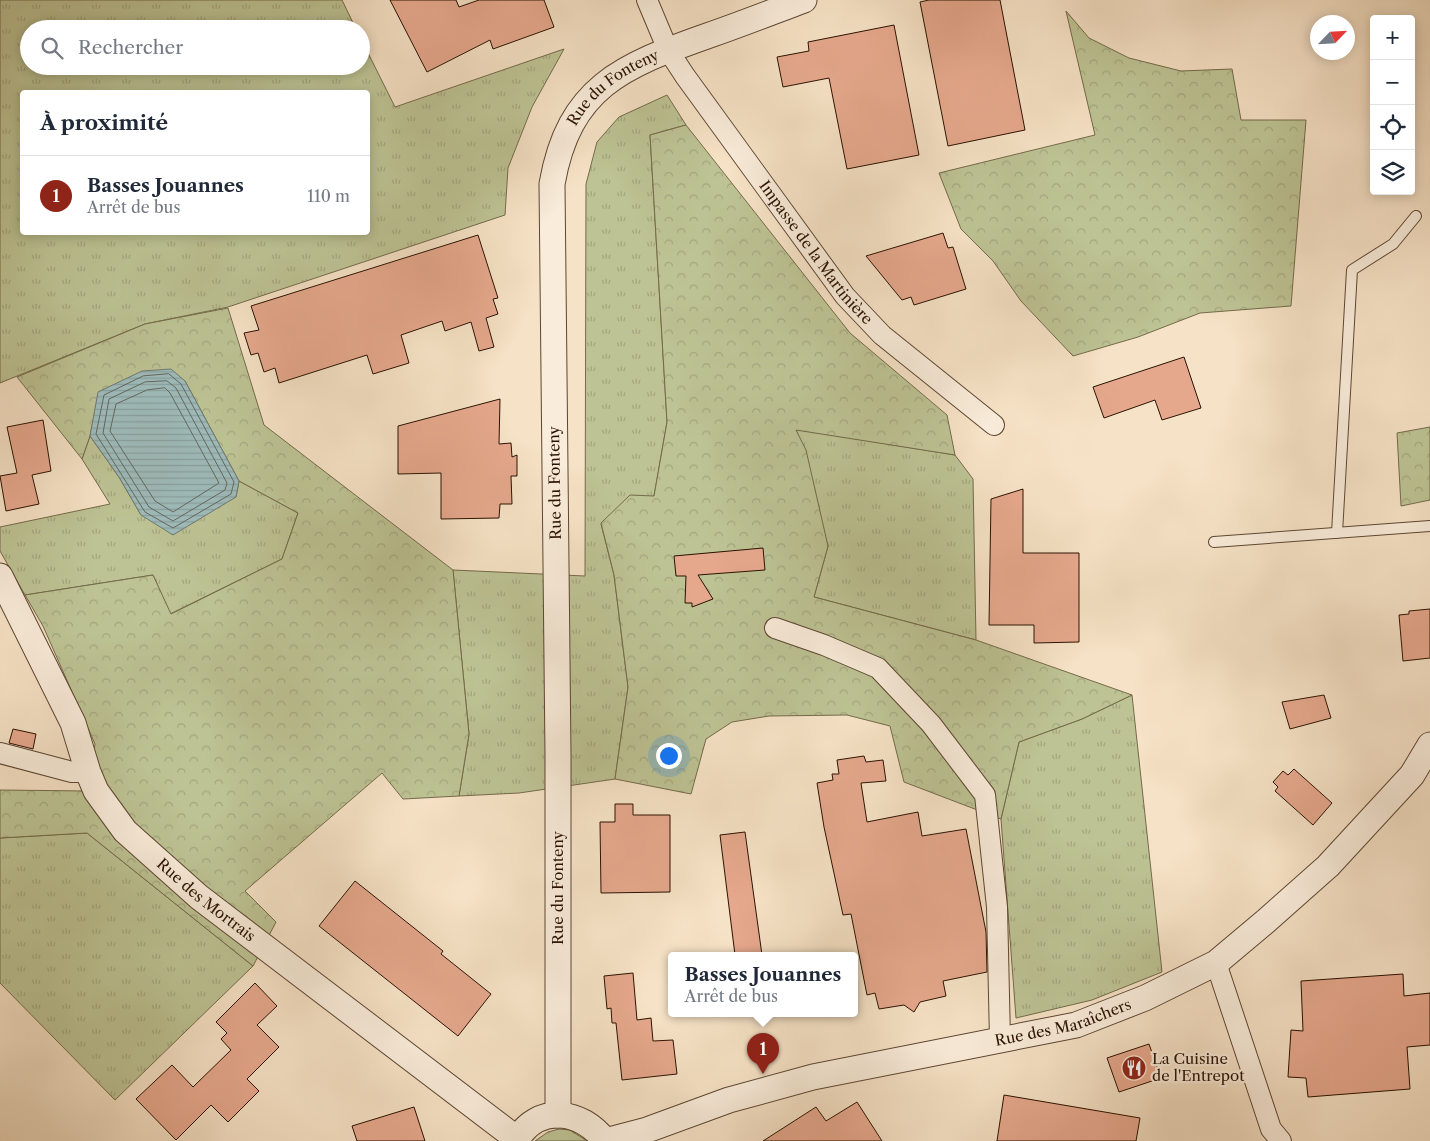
<!DOCTYPE html>
<html lang="fr">
<head>
<meta charset="utf-8">
<style>
  :root { --surface:#fff; --page:#f2f2f3; --text:#1f2937; --muted:#747a83; --line:#e0e1e3; --accent:#8f2418 }
  body { margin:0; font-family:"Libre Caslon Text",serif; background:var(--page); color:var(--text) }
  .controls { position:absolute; right:15px; top:15px; display:grid; overflow:hidden; border-radius:5px; box-shadow:0 2px 12px #0003 }
  .controls button { width:45px; height:45px; display:grid; place-items:center; padding:0; border:0; border-bottom:1px solid var(--line); background:var(--surface); color:var(--text); font:25px sans-serif }
  .compass { position:absolute; left:1310px; top:15px; width:45px; height:45px; border-radius:50%; background:var(--surface); box-shadow:0 2px 12px #0003; rotate:65deg }
  .you { position:absolute; left:668px; top:755px; width:18px; height:18px; margin:-12px; border:4px solid #fff; border-radius:50%; background:#1a73e8; box-shadow:0 0 0 8px #1a73e833 }
  .badge { display:grid; place-items:center; width:32px; height:32px; border-radius:50%; background:var(--accent); color:#fff; font-size:16px; font-weight:700 }
  .pin { position:absolute; translate:-50% -41px; filter:drop-shadow(0 1px 2px #0008) }
  .pin::after { content:''; position:absolute; top:26px; width:18px; height:15px; background:inherit; clip-path:polygon(0 0,100% 0,50% 100%) }
  .popup { position:absolute; left:668px; top:952px; width:190px; height:65px; box-sizing:border-box; display:grid; place-content:center; border-radius:5px; background:var(--surface); filter:drop-shadow(0 1px 4px #0005); font-size:16px; white-space:nowrap; color:var(--muted) }
  .popup b { font-size:19px; color:var(--text) }
  .popup::after { content:''; position:absolute; left:50%; top:100%; margin-left:-10px; border:10px solid transparent; border-top-color:var(--surface) }
  .list { margin:0; padding:0; list-style:none }
  h2 { display:flex; justify-content:space-between; align-items:center; height:65px; margin:0; padding:0 20px; font-size:21px }
  h2 small { font-size:16px; font-weight:400; color:var(--muted) }
  .list li { display:grid; grid-template-columns:32px 1fr auto; gap:15px; align-items:center; box-sizing:border-box; height:80px; padding:0 20px; border-top:1px solid var(--line) }
  .list b { display:block; font-size:19px; white-space:nowrap }
  .list p { margin:0; font-size:16px; white-space:nowrap; color:var(--muted) }
  .list em { font-size:16px; font-style:normal; color:var(--muted) }
  .icon { flex:none; width:28px; height:28px; fill:none; stroke:currentColor; stroke-width:2; stroke-linecap:round; stroke-linejoin:round }
  .map { position:relative; flex:none; width:1430px; height:1141px; overflow:hidden }
  .search { position:absolute; background:var(--surface); box-shadow:0 2px 12px #0003; left:20px; top:20px; width:350px; height:55px; display:flex; align-items:center; gap:12px; box-sizing:border-box; padding:0 18px; border-radius:28px; color:var(--muted); font-size:19px }
  .panel { position:absolute; background:var(--surface); box-shadow:0 2px 12px #0003; left:20px; top:90px; width:350px; height:145px; border-radius:5px }
  .map>svg:first-child { display:block }
  .grass { fill:url(#grass-tufts); stroke:#746a4a; fill-rule:evenodd }
  .forest { fill:url(#forest-crowns); stroke:#746a4a }
  .water { fill:url(#water-rules); stroke:#707871 }
  .lines { fill:none; stroke-linecap:round; stroke-linejoin:round }
  .shore { stroke:#64675e; stroke-width:1 }
  .building { fill:#e6a88d; stroke:#2a1201 }
  .service-casing { stroke:#5d4632; stroke-width:12 }
  .minor-casing { stroke:#5d4632; stroke-width:22 }
  .tertiary-casing { stroke:#5d4632; stroke-width:27 }
  .service { stroke:#f9ecda; stroke-width:10 }
  .minor { stroke:#f9ecda; stroke-width:20 }
  .tertiary { stroke:#f9ecda; stroke-width:25 }
  .labels { text-anchor:middle; stroke-width:4.5; stroke-linejoin:round; paint-order:stroke }
  .street-label { font-size:15px; fill:#2a1201; stroke:#f9ecda }
  .poi-label { font-size:15px; fill:#2a1201; stroke:#f9ecda; text-anchor:start }
</style>
</head>
<body>
<div class="map">
<svg width="1430" height="1141" viewBox="0 0 1430 1141">
  <defs>
    <pattern id="grass-tufts" width="24" height="20" patternUnits="userSpaceOnUse" patternTransform="scale(1.25)"><rect width="24" height="20" fill="#bdc394"/><path d="M3 7l-1-3M5 7V3M7 7l1-3M15 17l-1-3M17 17v-4M19 17l1-3" fill="none" stroke="#a3a67e"/></pattern>
    <pattern id="forest-crowns" width="20" height="18" patternUnits="userSpaceOnUse" patternTransform="scale(1.25)"><rect width="20" height="18" fill="#bdc394"/><path d="M2 6a3 3 0 1 1 6 0M12 15a3 3 0 1 1 6 0" fill="none" stroke="#a3a67e"/></pattern>
    <pattern id="water-rules" width="6" height="5" patternUnits="userSpaceOnUse" patternTransform="scale(1.25)"><rect width="6" height="5" fill="#9ebcbc"/><path d="M0 2.5h6" fill="none" stroke="#88a1a0"/></pattern>
  </defs>
  <rect width="100%" height="100%" fill="#f6e2c6"/>
  <filter id="stains"><feTurbulence type="fractalNoise" baseFrequency=".004" numOctaves="4"/><feColorMatrix values="0 0 0 0 .2 0 0 0 0 .09 0 0 0 0 .02 0 0 0 .5 -.17"/></filter>
  <radialGradient id="worn" r=".72"><stop offset=".6" stop-color="#630" stop-opacity="0"/><stop offset="1" stop-color="#630" stop-opacity=".3"/></radialGradient>
  <path class="grass" d="M0,0H342L356,29H29V66H361V39L395,107L564,49L532,107L508,168L505,215L228,307L145,324L0,383ZM22,92H368V232H22Z
    M667,95L686,125L650,135L667,422L654,496L601,524L614,575L628,687L615,779L519,793L459,796L469,734L453,570L585,576L586,184L597,142L619,117Z
    M796,429L955,455L973,479L976,640L814,597L828,546Z
    M90,436L119,477L141,515L236,497L239,481L298,513L282,559L170,614L153,575L25,595L0,551V527L110,504L82,459Z
    M1132,695L1162,972L1092,1000L1016,1018L1001,819L1019,742L1082,719Z
    M87,833L253,966L115,1100L0,983V838Z
    M559,1129L570,1130L587,1141H535L548,1132Z"/>
  <path class="forest" d="M1066,11L1089,38L1129,58L1181,71L1232,69L1241,120H1306L1291,306L1200,313L1138,337L1073,356L1021,301L993,261L961,229L939,173L1095,135Z
    M686,125L850,333L947,415L955,455L796,430L806,450L828,546L814,597L976,640L1132,695L1082,719L1019,742L1001,819L904,782L890,726L847,715L769,716L732,722L706,739L691,794L615,779L628,687L614,575L601,523L630,495L654,496L667,422L650,135Z
    M228,308L264,425L453,570L469,734L459,796L403,799L382,773L245,891L276,922L253,966L87,833L0,838V790L87,791L95,744L43,626L25,595L153,575L171,614L282,559L298,513L239,481L185,381L99,392L90,436L82,459L17,377L145,324Z
    M1430,427V500L1401,506L1397,433Z"/>
  <path class="water" d="M171,369L185,381L239,481L236,497L173,535L141,515L119,477L90,436L98,392L142,371Z"/>
  <g class="lines">
    <path class="shore" d="M169,374L181,384L234,482L231,494L173,528L145,512L96,434L104,395L143,376Z
      M167,381L176,388L227,483L225,490L173,521L149,507L103,433L109,399L145,382Z
      M165,388L170,393L219,483L173,512L155,501L110,431L116,404L147,390Z"/>
  </g>
  <path class="building" d="M390,0H456L459,7L479,0H544L554,27L493,49L490,40L427,72Z
    M929,0H1000L1025,130L948,146L920,2Z
    M894,25L919,155L847,169L829,78L783,87L777,57L809,51L808,42Z
    M943,233L948,248L953,247L966,289L914,305L911,297L902,300L866,256Z
    M478,235L498,298L493,299L498,314L486,318L494,347L479,351L471,322L445,331L442,321L401,335L409,363L373,374L367,355L279,383L275,368L264,372L258,353L251,355L244,333L259,330L251,306Z
    M1184,357L1201,408L1162,420L1155,400L1104,418L1093,387Z
    M500,399L499,444L511,443L512,457L517,455V476H511L512,504H500L499,518L441,519V473L398,474V426Z
    M43,420L51,471L32,475L39,504L6,511L0,476L17,473L7,427Z
    M1023,489V553H1079V642L1034,643V625H989L991,499Z
    M763,548L765,570L698,575L713,599L692,607V603H685L686,576H676L674,556Z
    M1430,609V658L1403,661L1399,615L1409,614V611Z
    M1324,695L1331,718L1290,729L1282,702Z
    M13,729L36,734L33,749L9,743Z
    M864,756L866,762L883,760L886,781L861,783L867,822L918,812L922,836L966,829L986,932L987,972L943,981L946,996L920,1002L914,1012L904,1005L879,1009L875,993L867,995L851,914L843,915L824,827L817,783L833,780L832,774H839L837,760Z
    M1294,769L1332,803L1313,825L1275,791L1278,787L1273,782L1283,771L1288,775Z
    M615,804H633V815H670V892L601,893L600,822H615Z
    M745,832L762,955H735L720,835Z
    M355,881L443,951L441,954L491,994L458,1036L319,926Z
    M633,973L637,1020L651,1018L653,1041L673,1040L677,1074L622,1080L616,1023H612L611,1008L607,1009L604,976Z
    M1403,974L1404,996L1430,993V1045L1407,1047L1410,1089L1308,1097L1306,1078L1288,1077L1291,1030L1303,1031L1301,981Z
    M255,983L277,1006L257,1025L279,1047L247,1079L259,1091L228,1122L211,1105L176,1140L136,1099L172,1065L193,1087L231,1050L221,1039L227,1033L216,1022Z
    M1149,1044L1161,1078L1119,1092L1107,1058Z
    M1004,1095L1140,1118L1136,1141H997Z
    M857,1102L882,1141H763L816,1107L826,1121Z
    M414,1107L425,1141H357L352,1126Z"/>
  <g class="lines">
    <defs>
      <path id="service" d="M1337,533L1352,270L1393,244L1416,216
        M1214,542L1430,526"/>
      <g id="minor">
        <path id="s1" d="M647,0L668,50L685,76L845,296L882,335L994,425"/>
        <path d="M775,628L824,645L878,668L931,724L985,795L997,907L1000,1040"/>
        <path d="M0,753L72,772H88"/>
        <path d="M1216,963L1271,1129L1281,1141"/>
      </g>
      <g id="tertiary">
        <path id="s2" d="M0,576L73,723L88,772L96,791L125,831L199,897L517,1139"/>
        <path id="s3" d="M558,1115V755L552,184C569,87 622,66 707,36C739,25 772,12 804,0"/>
        <path d="M516,1141C538,1103 582,1110 605,1141"/>
        <path id="s4" d="M605,1141L647,1130L729,1100L813,1077L1076,1025L1145,998L1216,963L1266,921L1328,866L1412,775L1430,745"/>
      </g>
    </defs>
    <use href="#service" class="service-casing"/>
    <use href="#minor" class="minor-casing"/>
    <use href="#tertiary" class="tertiary-casing"/>
    <use href="#service" class="service"/>
    <use href="#minor" class="minor"/>
    <use href="#tertiary" class="tertiary"/>
  </g>
  <defs>
    <symbol id="restaurant-disc" viewBox="-11 -11 22 22"><circle r="9.5" fill="#8f2418" stroke="#f9ecda"/><path d="M-5-6h1v4h1v-4h1v4h1v-4h1v5L-1.5 .5V6h-2V.5L-5-1ZM5-6V6H3V1.5H1.5Q1.5-4 5-6Z" fill="#fff"/></symbol>
  </defs>
  <g fill-rule="evenodd">
    <use href="#restaurant-disc" x="1120" y="1054" width="28" height="28"/>
  </g>
  <g class="labels">
    <g class="street-label">
      <text dy="5" stroke="none"><textPath href="#s3" startOffset="1051">Rue du Fonteny</textPath></text>
      <text dy="5" stroke="none"><textPath href="#s1" startOffset="305">Impasse de la Martinière</textPath></text>
      <text transform="translate(555 483) rotate(-91)" y="5">Rue du Fonteny</text>
      <text transform="translate(558 888) rotate(-90)" y="5">Rue du Fonteny</text>
      <text dy="5" stroke="none"><textPath href="#s2" startOffset="392">Rue des Mortrais</textPath></text>
      <text dy="5" stroke="none"><textPath href="#s4" startOffset="474">Rue des Maraîchers</textPath></text>
    </g>
    <g class="poi-label">
      <text x="1152" y="1064">La Cuisine<tspan x="1152" dy="17">de l'Entrepot</tspan></text>
    </g>
  </g>
  <rect width="100%" height="100%" filter="url(#stains)"/>
  <rect width="100%" height="100%" fill="url(#worn)"/>
</svg>
<div class="controls">
<button>+</button>
<button>−</button>
<button><svg class="icon" aria-label="locate" viewBox="0 0 24 24"><circle cx="12" cy="12" r="6"/><path d="M12 2v4M12 18v4M2 12h4M18 12h4"/></svg></button>
<button><svg class="icon" aria-label="layers" viewBox="0 0 24 24"><path d="M12 4l9 5-9 5-9-5zM3 14l9 5 9-5"/></svg></button>
</div>
<svg class="compass" viewBox="-18 -18 36 36"><path d="M0-13l5 13h-10z" fill="#e53935"/><path d="M0 13l5-13h-10z" fill="#747a83"/></svg>
<div class="you"></div>
<div class="pin badge" style="left:763px;top:1074px">1</div>
<div class="popup"><b>Basses Jouannes</b>Arrêt de bus</div>
<div class="search"><svg class="icon" aria-label="search" viewBox="0 0 24 24"><circle cx="10" cy="10" r="6"/><path d="M15 15l6 6"/></svg>Rechercher</div>
<section class="panel">
<h2>À proximité<small></small></h2>
<ul class="list">
<li><span class="badge">1</span><div><b>Basses Jouannes</b><p>Arrêt de bus</p></div><em>110 m</em></li>
</ul>
</section>
</div>
</body>
</html>
